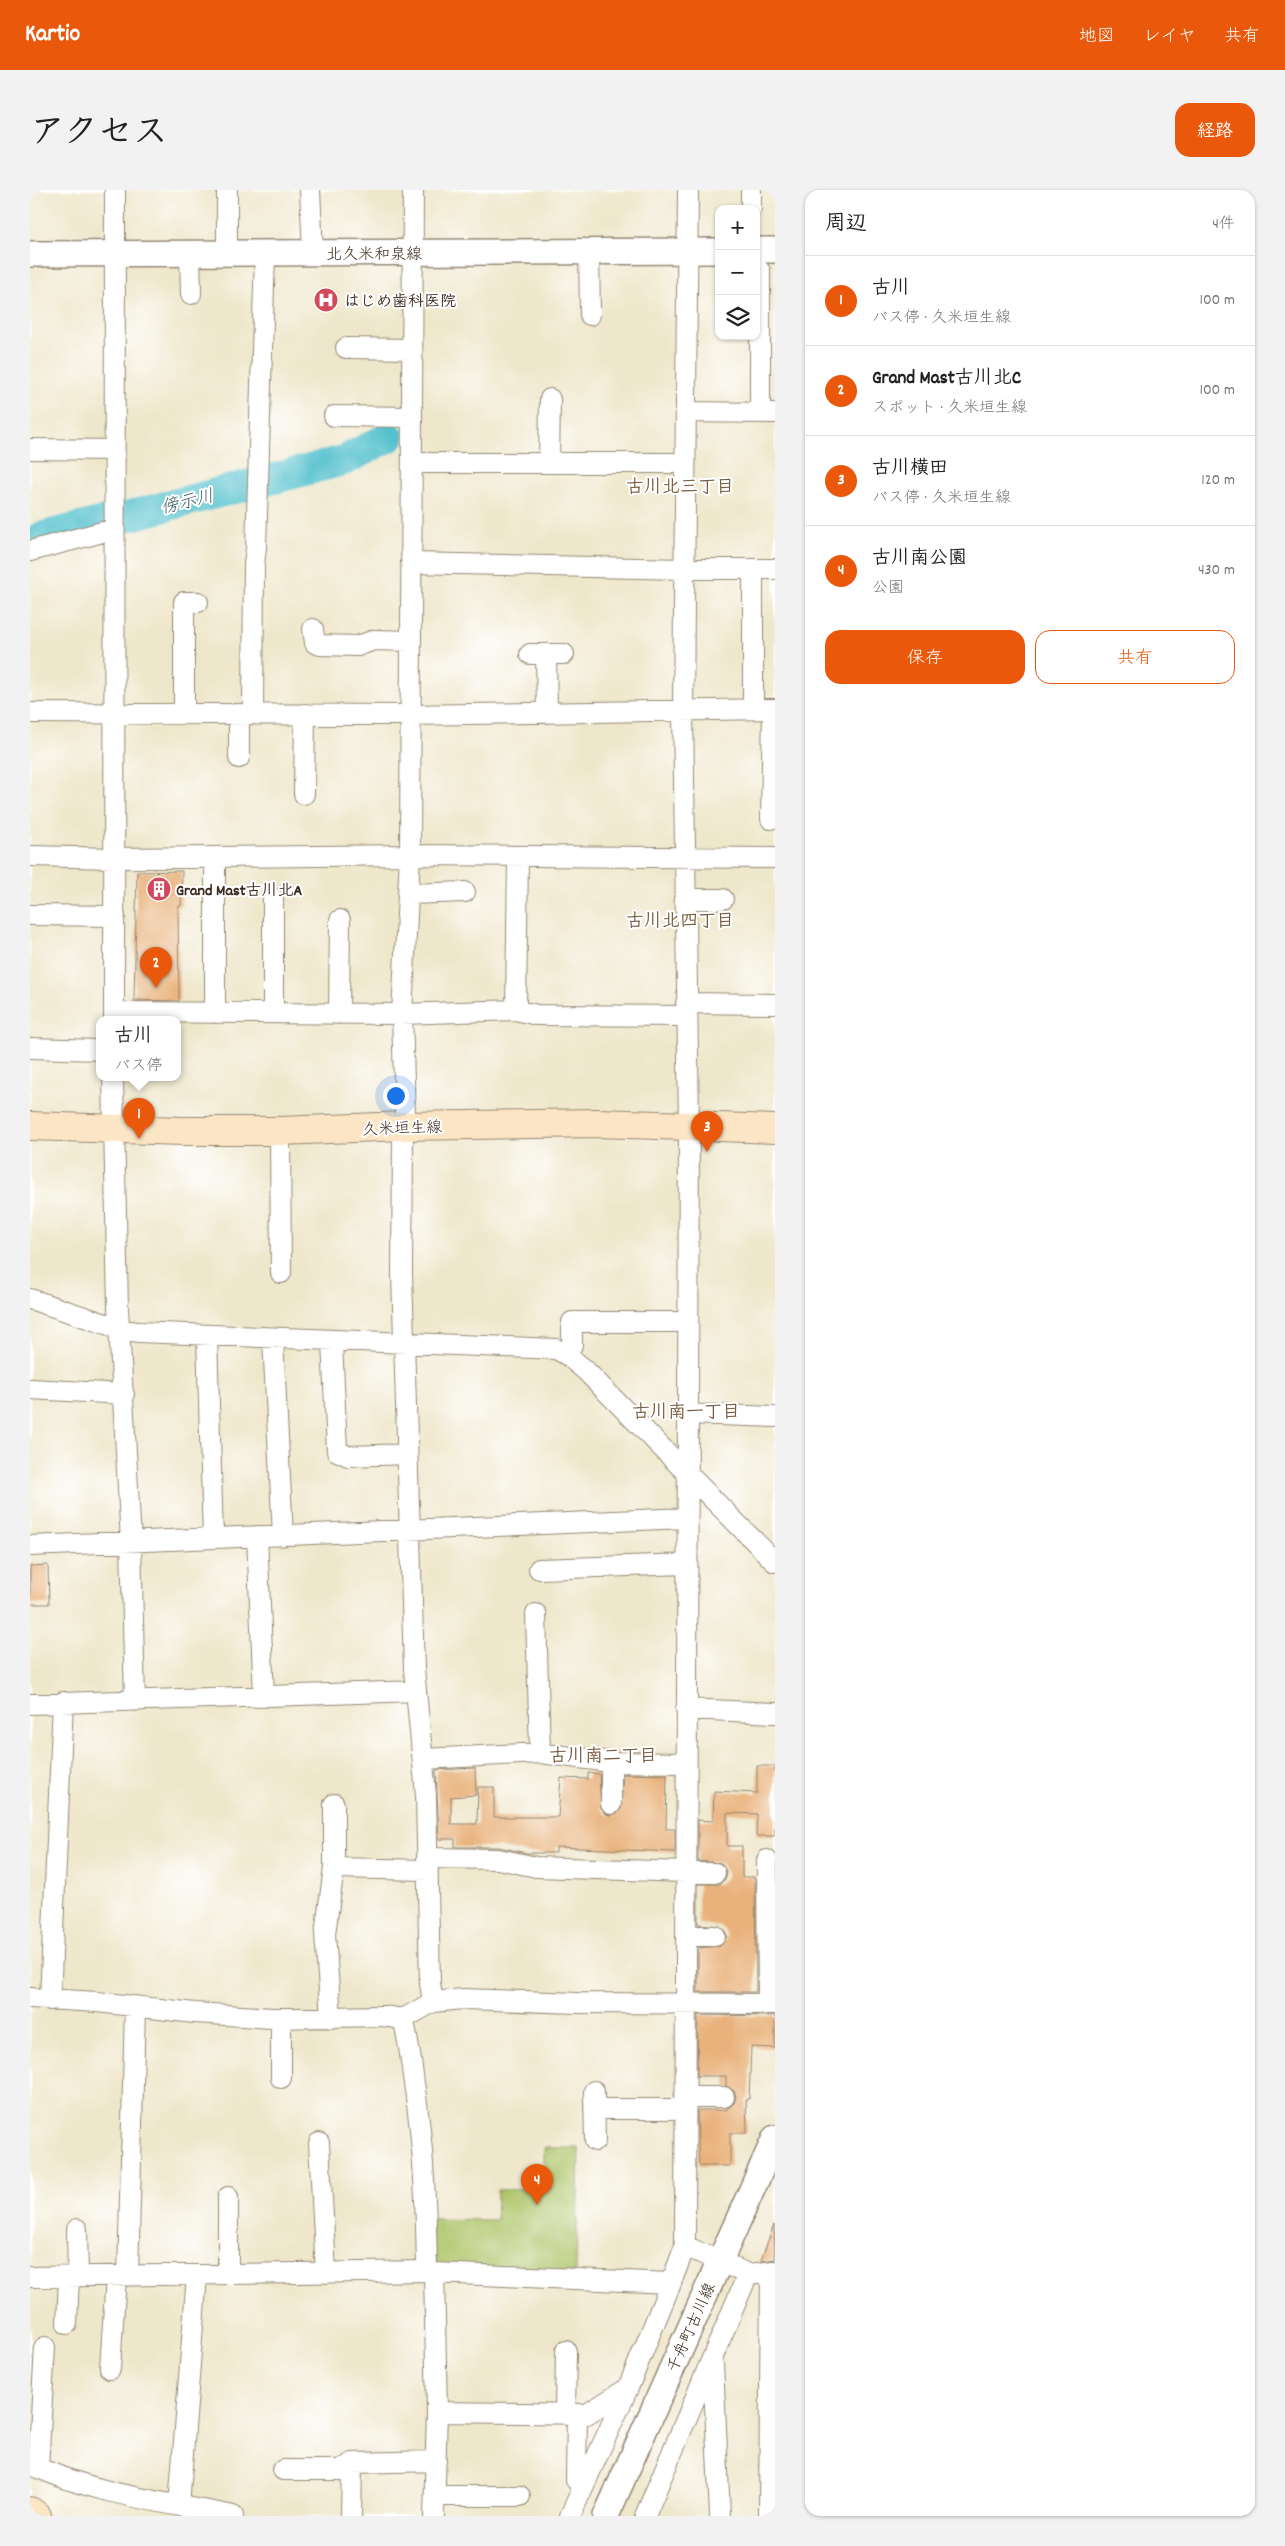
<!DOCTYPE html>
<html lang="ja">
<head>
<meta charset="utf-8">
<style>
  :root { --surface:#fff; --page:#f2f2f2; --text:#222; --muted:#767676; --line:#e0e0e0; --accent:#ea580c }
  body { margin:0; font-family:Dekko,"Klee One",sans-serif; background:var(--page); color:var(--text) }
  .controls { position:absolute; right:15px; top:15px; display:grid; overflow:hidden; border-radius:10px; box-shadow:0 1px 4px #0004 }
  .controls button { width:45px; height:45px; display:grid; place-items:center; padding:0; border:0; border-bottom:1px solid var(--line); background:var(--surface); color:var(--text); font:25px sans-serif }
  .you { position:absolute; left:365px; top:905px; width:18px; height:18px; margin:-12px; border:4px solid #fff; border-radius:50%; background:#1a73e8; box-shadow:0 0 0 8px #1a73e833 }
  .badge { display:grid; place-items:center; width:32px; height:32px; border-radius:50%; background:var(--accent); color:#fff; font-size:16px; font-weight:700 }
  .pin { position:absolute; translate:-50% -41px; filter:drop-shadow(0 1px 2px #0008) }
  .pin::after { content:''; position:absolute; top:26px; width:18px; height:15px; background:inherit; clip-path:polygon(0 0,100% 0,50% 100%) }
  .popup { position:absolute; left:66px; top:826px; width:85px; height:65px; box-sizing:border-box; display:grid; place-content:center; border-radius:10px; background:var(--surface); filter:drop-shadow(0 1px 4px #0005); font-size:16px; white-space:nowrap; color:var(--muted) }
  .popup b { font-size:19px; color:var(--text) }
  .popup::after { content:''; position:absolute; left:50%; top:100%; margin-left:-10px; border:10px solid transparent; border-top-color:var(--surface) }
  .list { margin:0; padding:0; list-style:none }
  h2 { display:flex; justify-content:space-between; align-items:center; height:65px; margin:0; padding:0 20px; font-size:21px }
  h2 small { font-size:16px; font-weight:400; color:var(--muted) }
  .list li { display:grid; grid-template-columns:32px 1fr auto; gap:15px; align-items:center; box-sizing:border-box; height:90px; padding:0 20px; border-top:1px solid var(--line) }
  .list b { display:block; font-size:19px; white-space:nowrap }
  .list p { margin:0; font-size:16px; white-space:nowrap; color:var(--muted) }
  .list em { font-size:16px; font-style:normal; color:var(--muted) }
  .actions { display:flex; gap:10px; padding:15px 20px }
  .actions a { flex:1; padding:11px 0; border:1px solid var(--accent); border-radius:15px; text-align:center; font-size:18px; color:var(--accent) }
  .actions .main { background:var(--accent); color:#fff }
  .icon { flex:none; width:28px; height:28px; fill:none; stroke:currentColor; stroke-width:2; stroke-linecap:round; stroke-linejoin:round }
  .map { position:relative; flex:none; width:745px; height:2326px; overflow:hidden; border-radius:15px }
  header { display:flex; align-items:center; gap:30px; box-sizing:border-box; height:70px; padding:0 25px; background:var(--accent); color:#fff }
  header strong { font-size:24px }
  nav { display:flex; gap:28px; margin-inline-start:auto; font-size:18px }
  .intro { display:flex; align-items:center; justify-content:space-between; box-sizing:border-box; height:120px; padding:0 30px }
  h1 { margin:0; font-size:35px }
  .button { padding:12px 22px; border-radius:15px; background:var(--accent); color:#fff; font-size:18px; font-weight:700 }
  main { display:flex; gap:30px; padding:0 30px }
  aside { flex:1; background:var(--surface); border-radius:15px; box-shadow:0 1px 4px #0004 }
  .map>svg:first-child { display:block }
  .green { fill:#aec468; stroke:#747743 }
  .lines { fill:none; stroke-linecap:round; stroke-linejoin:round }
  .river { stroke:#55c1cd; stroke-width:31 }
  .building { fill:#e9b27c }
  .minor-casing { stroke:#958874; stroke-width:22 }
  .tertiary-casing { stroke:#958874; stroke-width:28 }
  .secondary-casing { stroke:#958874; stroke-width:30 }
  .minor { stroke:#fff; stroke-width:20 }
  .tertiary { stroke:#fff; stroke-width:25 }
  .secondary { stroke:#fce5c4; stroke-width:28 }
  .labels { text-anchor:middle; stroke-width:4; stroke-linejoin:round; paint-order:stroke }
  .street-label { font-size:16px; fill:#3b2a1e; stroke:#fff }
  .poi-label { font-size:16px; font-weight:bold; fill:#3b2a1e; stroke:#fff; text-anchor:start }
  .neighbourhood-label { font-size:18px; font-weight:bold; fill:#785a3f; stroke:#fff }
  .water-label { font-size:18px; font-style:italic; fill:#445f5b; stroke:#fff }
</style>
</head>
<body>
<header>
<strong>Kartio</strong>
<nav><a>地図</a><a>レイヤ</a><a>共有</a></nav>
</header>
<div class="intro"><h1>アクセス</h1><a class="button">経路</a></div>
<main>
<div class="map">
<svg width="745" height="2326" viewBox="0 0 745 2326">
  <rect width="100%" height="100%" fill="#fff"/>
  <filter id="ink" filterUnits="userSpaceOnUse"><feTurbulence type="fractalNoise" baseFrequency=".02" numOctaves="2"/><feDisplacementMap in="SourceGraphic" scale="10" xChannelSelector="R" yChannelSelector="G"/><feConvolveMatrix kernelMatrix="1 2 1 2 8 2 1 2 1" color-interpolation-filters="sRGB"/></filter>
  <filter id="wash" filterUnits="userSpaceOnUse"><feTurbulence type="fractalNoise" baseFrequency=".0096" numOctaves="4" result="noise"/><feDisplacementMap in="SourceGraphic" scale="20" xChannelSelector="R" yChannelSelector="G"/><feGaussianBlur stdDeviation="1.12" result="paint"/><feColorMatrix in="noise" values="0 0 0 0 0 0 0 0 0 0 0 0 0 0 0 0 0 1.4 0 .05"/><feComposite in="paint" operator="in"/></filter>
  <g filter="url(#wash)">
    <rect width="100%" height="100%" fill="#efe7cb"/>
    <path class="green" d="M514,1958H549L546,2083L403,2076L401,2029L466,2030L467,2000L514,1999Z"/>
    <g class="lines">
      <path class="river" d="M235,291L315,270L359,247
        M91,328L222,294
        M11,347L75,331"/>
    </g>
    <g id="blocks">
      <path class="building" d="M152,681L151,716H148L149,811L104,810L107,682Z
        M18,1375L19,1414H0V1376Z
        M727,1576H745V1646H726L727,1624L697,1623V1656H712V1687H725L726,1802H668V1758L690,1756L697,1746L695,1741L690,1736L668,1734V1694H690L695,1689L697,1683L691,1673L668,1671V1630L683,1631L684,1601L727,1603Z
        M445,1578L446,1605L421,1607V1634H447L448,1597H464V1627H528L531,1588L558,1589V1583L569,1584L571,1619L576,1624L581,1626L591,1619L593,1584L637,1585L636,1639H645V1662L526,1657V1663H497L468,1657H425V1649H409L406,1580Z
        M668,1825L745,1826V1858L721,1857L719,1909H716L717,1943H700V1976H669L667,1920H696L704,1913L706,1907L704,1901L696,1896V1886H667Z
        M744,2035L745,2069L731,2071V2070Z"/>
    </g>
  </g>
  <g filter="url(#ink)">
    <use href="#blocks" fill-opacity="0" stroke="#958874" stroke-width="1"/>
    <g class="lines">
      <defs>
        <path id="minor" d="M280,0L283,62
          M383,0L380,665L372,824L375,925L373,947L372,1083L384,1479L396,1605L400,1793L403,1812
          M721,0V19
          M197,62V0
          M559,62L560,125
          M160,64L161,104
          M316,158L382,159
          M656,222L745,223
          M730,223V81
          M304,226L382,227
          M0,259L84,260
          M382,273H655
          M519,273L520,209
          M0,361L84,339
          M381,373L654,379H745
          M723,379V518
          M283,439L285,453L290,455L328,456L344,450L380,451
          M500,464H534
          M516,464L517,523
          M0,523L380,525L745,519
          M154,523V412H168
          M209,524V568
          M223,524L224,374L226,358L235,63
          M274,604L275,524
          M741,629L743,519
          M0,666L85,668L380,665L745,668
          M379,704L435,702
          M243,708V823
          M654,709H693
          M0,725L85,726
          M656,813L745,814
          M486,820L488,666
          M84,822L372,824L486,820L507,825L656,826
          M185,823V667
          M309,824L310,730
          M84,830L85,0
          M0,858L70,860
          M83,888L88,1118L101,1352L105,1511
          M250,941L251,1083
          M0,1109L91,1139L108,1142L526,1159L537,1165L555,1180L745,1372
          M177,1146L183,1348
          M243,1149L253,1346
          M302,1151L307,1261L318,1266L377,1264
          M537,1165L542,1155V1132H658
          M0,1199L94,1204
          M657,1224L745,1227
          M227,1346L234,1507
          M0,1356L656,1328
          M509,1379L656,1374
          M506,1424L510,1563
          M0,1514L386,1501
          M656,1519L745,1523
          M393,1569L510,1563L581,1572L656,1573
          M581,1614V1572
          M397,1668L468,1669L506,1677L685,1683
          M737,1670L738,1814
          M304,1678L398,1680
          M656,1746H685
          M0,1808L67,1812L165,1823L243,1828L353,1826L373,1829L403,1812L433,1809L547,1813L745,1814
          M20,1810L33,1512
          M301,1828L295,1744L304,1678V1614
          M373,1829C379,1850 381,1872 384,1893C394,1956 396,2018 397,2081
          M251,1888V1828
          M564,1901L565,1951
          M654,1907H694
          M564,1919H654
          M289,1953L296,2083
          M198,2007V2084
          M47,2039L48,2087
          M655,2056L659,935L653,521L658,0
          M404,2083L407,2222
          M98,2086L105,1817
          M0,2087L397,2081L404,2083L641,2093L655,2056L718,2084L745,2081
          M37,2134L39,2087
          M683,2173L690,2326
          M80,2179L86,2086
          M535,2224L536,2161
          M0,2274C62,2304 136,2312 203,2326
          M8,2278L15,2157
          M253,2280H312L322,2273L406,2271
          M546,2290L547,2224
          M405,2306H490
          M149,2315L167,2085
          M321,2326L322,2273
          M404,2326L407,2222L557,2224L598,2198
          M540,2326L598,2198L641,2093
          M615,2326L718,2084
          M739,2326L741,2081"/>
        <path id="tertiary" d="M726,60H745
          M0,64L689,61
          M576,2326L745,1948"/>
        <path id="secondary" d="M0,936L153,941H250L374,936L568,933L745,939
          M0,2321L7,2326"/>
      </defs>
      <use href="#minor" class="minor-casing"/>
      <use href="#tertiary" class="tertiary-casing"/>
      <use href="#secondary" class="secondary-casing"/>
      <use href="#minor" class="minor"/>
      <use href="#tertiary" class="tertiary"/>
      <use href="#secondary" class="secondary"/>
    </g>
  </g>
  <defs>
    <symbol id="hospital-disc" viewBox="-11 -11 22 22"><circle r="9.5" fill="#d1495b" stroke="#fff"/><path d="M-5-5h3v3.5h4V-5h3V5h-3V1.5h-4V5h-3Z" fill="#fff"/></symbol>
    <symbol id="building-disc" viewBox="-11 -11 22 22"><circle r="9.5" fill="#d1495b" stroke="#fff"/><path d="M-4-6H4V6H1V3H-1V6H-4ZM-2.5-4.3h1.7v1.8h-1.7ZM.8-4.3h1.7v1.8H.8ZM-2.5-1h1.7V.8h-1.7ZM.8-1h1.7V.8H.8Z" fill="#fff"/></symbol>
  </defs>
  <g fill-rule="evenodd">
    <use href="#hospital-disc" x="282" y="96" width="28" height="28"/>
    <use href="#building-disc" x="115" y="685" width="28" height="28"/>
  </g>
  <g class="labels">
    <g class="street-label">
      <text x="344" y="69">北久米和泉線</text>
      <text transform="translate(372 937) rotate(-2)" y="6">久米垣生線</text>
      <text transform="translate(660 2137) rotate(-66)" y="6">千舟町古川線</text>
    </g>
    <g class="poi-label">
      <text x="314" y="116">はじめ歯科医院</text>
      <text x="146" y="705">Grand Mast古川北A</text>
    </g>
    <g class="neighbourhood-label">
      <text x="650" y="302">古川北三丁目</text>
      <text x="650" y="736">古川北四丁目</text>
      <text x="656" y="1227">古川南一丁目</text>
      <text x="573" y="1571">古川南二丁目</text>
    </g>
    <g class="water-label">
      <text transform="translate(157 311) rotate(-14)" y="6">傍示川</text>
    </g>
  </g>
</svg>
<div class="controls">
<button>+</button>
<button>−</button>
<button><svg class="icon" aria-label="layers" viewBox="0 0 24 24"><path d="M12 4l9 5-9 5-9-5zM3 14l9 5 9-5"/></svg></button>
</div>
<div class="you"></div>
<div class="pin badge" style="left:109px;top:949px">1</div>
<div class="popup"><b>古川</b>バス停</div>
<div class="pin badge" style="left:126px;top:798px">2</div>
<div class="pin badge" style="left:677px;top:962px">3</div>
<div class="pin badge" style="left:507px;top:2015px">4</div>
</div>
<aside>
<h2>周辺<small>4件</small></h2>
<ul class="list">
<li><span class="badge">1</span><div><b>古川</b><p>バス停 · 久米垣生線</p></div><em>100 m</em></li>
<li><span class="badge">2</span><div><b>Grand Mast古川北C</b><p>スポット · 久米垣生線</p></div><em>100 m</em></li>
<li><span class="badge">3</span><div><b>古川横田</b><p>バス停 · 久米垣生線</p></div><em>120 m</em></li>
<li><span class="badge">4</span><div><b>古川南公園</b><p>公園</p></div><em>430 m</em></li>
</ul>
<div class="actions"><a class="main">保存</a><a>共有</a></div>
</aside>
</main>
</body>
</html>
